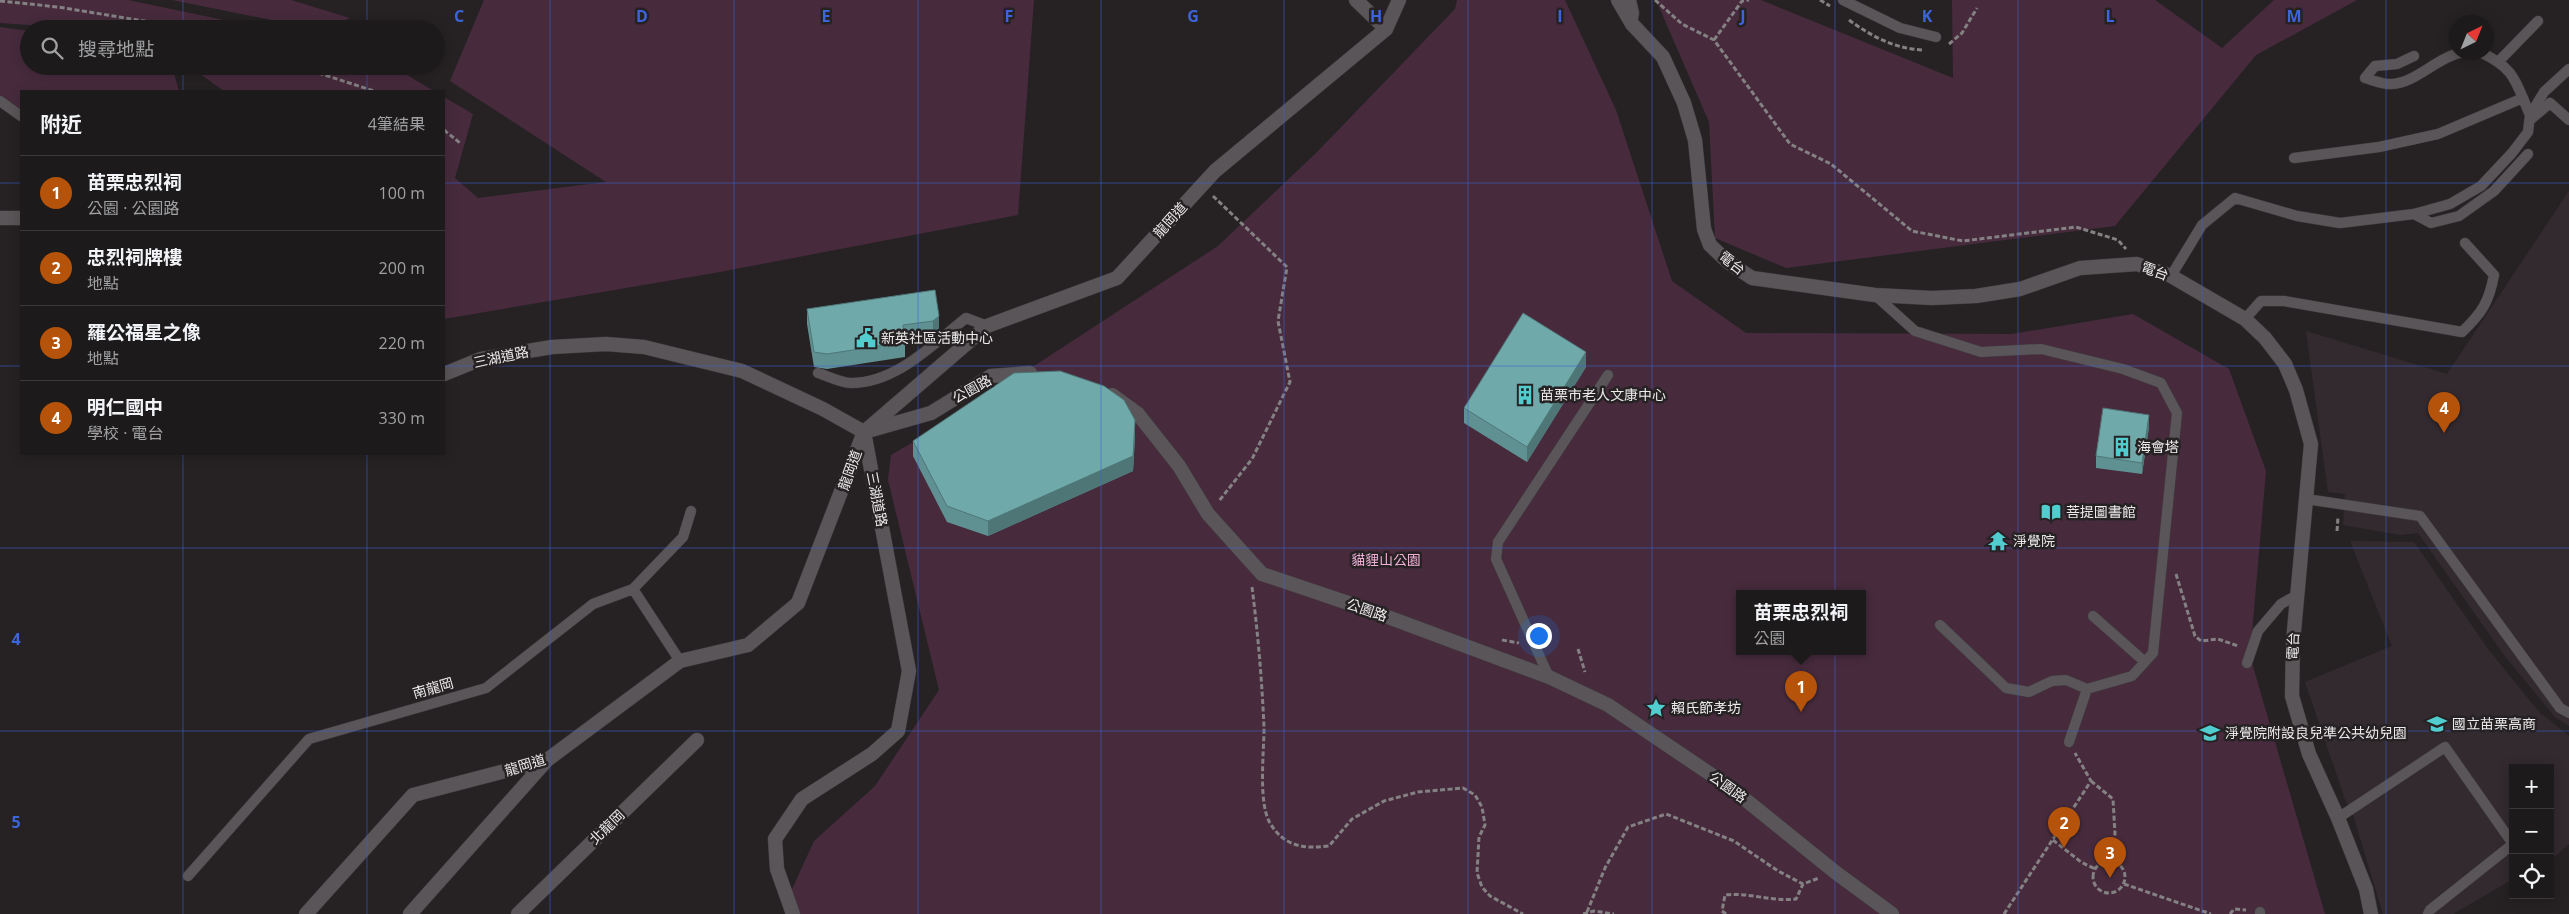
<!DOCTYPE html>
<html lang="zh-TW">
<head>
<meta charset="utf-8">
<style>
  :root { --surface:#1c1a1b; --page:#292728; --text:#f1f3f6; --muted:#a0a1a3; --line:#3a383a; --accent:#b45309 }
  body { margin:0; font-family:"Open Sans","Noto Sans TC",sans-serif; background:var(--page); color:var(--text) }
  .controls { position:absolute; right:15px; bottom:15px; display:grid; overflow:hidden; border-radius:0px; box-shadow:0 2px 12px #0003 }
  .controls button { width:45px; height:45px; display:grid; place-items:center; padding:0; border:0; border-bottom:1px solid var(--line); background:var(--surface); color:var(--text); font:25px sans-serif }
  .compass { position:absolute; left:2449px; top:15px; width:45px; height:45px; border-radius:50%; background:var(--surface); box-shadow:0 2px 12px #0003; rotate:43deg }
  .you { position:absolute; left:1538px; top:635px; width:18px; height:18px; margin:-12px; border:4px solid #fff; border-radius:50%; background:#1a73e8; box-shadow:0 0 0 8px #1a73e833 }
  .badge { display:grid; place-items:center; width:32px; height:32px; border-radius:50%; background:var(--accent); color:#fff; font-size:16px; font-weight:700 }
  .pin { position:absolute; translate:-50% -41px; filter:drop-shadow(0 1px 2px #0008) }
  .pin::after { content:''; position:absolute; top:26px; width:18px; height:15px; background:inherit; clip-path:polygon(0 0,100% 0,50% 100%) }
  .popup { position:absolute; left:1736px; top:590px; width:130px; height:65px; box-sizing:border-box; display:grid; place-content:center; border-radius:0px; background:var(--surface); filter:drop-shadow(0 1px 4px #0005); font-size:16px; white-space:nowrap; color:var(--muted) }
  .popup b { font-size:19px; color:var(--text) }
  .popup::after { content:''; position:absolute; left:50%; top:100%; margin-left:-10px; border:10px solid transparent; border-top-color:var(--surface) }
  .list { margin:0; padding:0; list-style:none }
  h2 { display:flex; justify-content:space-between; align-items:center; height:65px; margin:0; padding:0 20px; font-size:21px }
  h2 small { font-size:16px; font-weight:400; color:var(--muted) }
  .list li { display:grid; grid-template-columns:32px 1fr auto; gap:15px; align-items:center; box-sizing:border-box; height:75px; padding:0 20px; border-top:1px solid var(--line) }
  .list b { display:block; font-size:19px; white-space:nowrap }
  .list p { margin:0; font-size:16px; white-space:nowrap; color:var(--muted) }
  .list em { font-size:16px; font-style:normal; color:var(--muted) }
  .icon { flex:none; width:28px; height:28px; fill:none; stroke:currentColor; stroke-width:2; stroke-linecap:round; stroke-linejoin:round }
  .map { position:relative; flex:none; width:2569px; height:914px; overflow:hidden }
  .search { position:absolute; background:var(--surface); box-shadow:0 2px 12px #0003; left:20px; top:20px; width:425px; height:55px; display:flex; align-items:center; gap:12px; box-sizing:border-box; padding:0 18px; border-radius:28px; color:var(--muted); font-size:19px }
  .panel { position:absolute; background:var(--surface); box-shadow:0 2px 12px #0003; left:20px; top:90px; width:425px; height:365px; border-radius:0px }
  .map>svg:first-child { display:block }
  .built { fill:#332a30 }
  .green { fill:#472b3d; fill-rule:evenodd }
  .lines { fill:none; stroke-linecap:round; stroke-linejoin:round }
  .service-casing { stroke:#403c3f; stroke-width:11 }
  .minor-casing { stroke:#403c3f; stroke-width:15 }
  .tertiary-casing { stroke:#403c3f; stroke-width:15 }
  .path { stroke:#848183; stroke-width:3; stroke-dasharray:5 2.5; stroke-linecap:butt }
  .service { stroke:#5a5558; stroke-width:10 }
  .minor { stroke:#5a5558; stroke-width:14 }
  .tertiary { stroke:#5a5558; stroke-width:14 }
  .wall { fill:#609192 }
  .shaded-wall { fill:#4e7677 }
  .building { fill:#70a9aa; stroke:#4e7677 }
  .grid { fill:none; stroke:#3c65db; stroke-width:1; stroke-opacity:0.55 }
  .labels { text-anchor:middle; stroke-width:5; stroke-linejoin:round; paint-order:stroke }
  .street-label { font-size:14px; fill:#eceaeb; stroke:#262224 }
  .poi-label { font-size:14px; fill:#eceaeb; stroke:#262224; text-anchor:start }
  .park-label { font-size:14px; fill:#efafd7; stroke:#262224 }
  .grid-label { font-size:16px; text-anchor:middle; font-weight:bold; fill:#3c65db; stroke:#262224; stroke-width:5; stroke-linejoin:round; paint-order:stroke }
</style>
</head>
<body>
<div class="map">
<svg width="2569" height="914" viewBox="0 0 2569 914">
  <rect width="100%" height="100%" fill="#262224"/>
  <path class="built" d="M2569,191V726L2555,717L2504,655L2418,533L2400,535L2343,525L2345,494L2328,492L2306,331L2447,374Z
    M2350,541L2414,542L2488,649L2539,712L2569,736V844L2550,861V768H2513V879L2453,914H2383L2353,815L2346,802L2305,682L2392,646Z"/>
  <path class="green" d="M0,0H128L267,29H88L0,23Z
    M172,0H291L350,18L325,29H316Z
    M484,0H1034L1018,215L720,272L444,319V97L473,114L455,178L478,198L606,182L450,81Z
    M1457,0H1565L1616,110L1672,281L1746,333L2012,334L2133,314L2229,369L2266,471L2250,656L2325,914H797L788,898L814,841L875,786L939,690L888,480L891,455L956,417L1218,246L1317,152L1455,9ZM1740,593H1862V651H1740Z
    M1656,0H1761L1953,78L1952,0H2155L2222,48L2274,0H2357L2256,55L2115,226L1786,268L1715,238L1709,122Z
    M0,27L29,31V66H172L179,91H21V111L0,98Z
    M189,66H392L434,91H224Z"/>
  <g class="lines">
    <defs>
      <path id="service" d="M1631,0L1634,13L1632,24
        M1843,0L1900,28L1936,37
        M2480,52C2516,69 2515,81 2530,115
        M2414,56L2397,64L2375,66L2365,78C2372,80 2384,85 2392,84C2416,83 2438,56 2464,52
        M2499,61L2538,21
        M0,101L21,116
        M2530,120L2550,103L2569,120
        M2294,158L2379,147L2438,134L2523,98
        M2414,214L2431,223L2459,216L2494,191L2528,154
        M2171,276L2202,225L2235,198L2297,216L2340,223L2414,214L2450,204L2481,186L2512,153L2528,132L2530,115L2544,92L2569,69
        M1875,295L1915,331L1981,352L2041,349L2123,369L2161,383L2177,413L2153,653L2132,676L2087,689L2069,742
        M2245,319L2261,301H2284L2462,332C2482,313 2489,302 2494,275L2465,243
        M818,373C828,376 841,383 851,383C896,383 932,345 966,318L987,326
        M2306,499L2420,516L2560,708L2569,713
        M633,589L683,537L691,511
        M2093,616L2145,662
        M1940,625L2006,688L2029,692L2052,681L2066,680L2087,689
        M2247,663L2258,631L2281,604L2297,595
        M1549,677L1496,559L1498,542L1608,375
        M2338,818L2445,747L2513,844
        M188,876L309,739L486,688L593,604L633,589L680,661
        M2260,914V912
        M2428,914L2430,910L2513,844"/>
      <path id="minor" d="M1356,0L1386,29
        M1618,0L1632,24L1663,57L1684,103L1695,140L1704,229L1710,245L1728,262L1752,278L1875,295L1932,298L1976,296L2020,289L2080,268L2137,264L2171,276L2245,319L2265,338L2285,364L2296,390L2311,444L2293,642L2292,696L2309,754L2338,818L2366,889L2371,914
        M1112,395L1138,414L1179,466L1208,514L1262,574L1369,610L1549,677L1608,705L1731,788L1835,872L1892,914
        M864,432L931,413L991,376L1030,373
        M410,914L547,760
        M518,914L697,740"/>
      <path id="tertiary" d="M0,218H21
        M444,374L481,359L552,347L606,344L644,347L742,371L823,409L864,432L909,671L898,731L872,754L802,799L775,839L777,869L793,914
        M306,914L413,795L547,760L680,661L748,645L798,603L864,432L987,326L1117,278L1215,171L1386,29L1399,0"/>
    </defs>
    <use href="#service" class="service-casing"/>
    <use href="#minor" class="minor-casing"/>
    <use href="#tertiary" class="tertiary-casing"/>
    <path class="path" d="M1655,0L1682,24L1714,40L1790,144L1831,164L1912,231L1963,241L2076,227L2118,240L2126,249
      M1820,0L1830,6
      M0,1L58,7L193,29
      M1849,20C1871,36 1895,49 1923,50
      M1714,40L1742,1L1749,0
      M1949,44L1962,33L1977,8
      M297,66L374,91
      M444,130L460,143
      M1213,196L1287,267L1278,321L1290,382L1252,459L1219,501
      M2337,531L2338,517
      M2176,574L2195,636L2201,641L2218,639L2238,646
      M1252,587C1258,634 1262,681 1264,728C1264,752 1258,803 1270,823C1284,847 1305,849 1329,846L1352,819L1384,801L1418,792L1463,788L1475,795L1482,807L1485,825L1479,837L1477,873L1482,887L1490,896L1523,914
      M1502,640L1519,643
      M1578,649L1585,672
      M2091,781L2113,799L2115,834L2108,848L2109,861
      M2053,840L2081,862L2095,869
      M2093 877a16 16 0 1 1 32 0a16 16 0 1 1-32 0Z
      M2124,884L2211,914
      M1587,912L1605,868L1628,827L1666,814L1734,841L1778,871L1803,884L1819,878
      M1583,914L1594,911L1614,914
      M1726,914L1722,911L1725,895C1749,892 1771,902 1796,899L1803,884
      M2004,914L2091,781L2075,753
      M2230,914L2234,909L2246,910"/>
    <use href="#service" class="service"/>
    <use href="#minor" class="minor"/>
    <use href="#tertiary" class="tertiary"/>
  </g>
  <path class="wall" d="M935,290L939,331L933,336L905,340V357L827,369L814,367L807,324V309Z
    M1586,367L1527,462L1464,423V408Z
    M2149,427L2142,474L2096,468V456Z
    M1135,436L1133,471L988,536L947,522L913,456V441Z"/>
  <path class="shaded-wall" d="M939,316V331L933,336V321Z
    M1586,352V367L1527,462V447Z
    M2149,415V427L2142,474V463Z
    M1135,420V436L1133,471L988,536V521Z"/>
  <path class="building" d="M935,290L939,316L933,321L903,325L905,342L827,354L814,352L807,309Z
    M1523,313L1586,352L1527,447L1464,408Z
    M1060,371L1104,386L1124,400L1135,420L1133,456L988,521L947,506L913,441L1014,373Z
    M2103,408L2149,415L2142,463L2096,456Z"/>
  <path class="grid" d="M183,0V29M367,0V29M550,0V914M734,0V914M918,0V914M1101,0V914M1284,0V914M1468,0V914M1652,0V914M1835,0V914M2018,0V914M2202,0V914M2386,0V914M183,66V91M367,66V91M0,183H21M444,183H2569M0,366H21M444,366H2569M183,454V914M367,454V914M0,548H2569M0,731H2569"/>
  <defs>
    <symbol id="civic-bare" viewBox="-9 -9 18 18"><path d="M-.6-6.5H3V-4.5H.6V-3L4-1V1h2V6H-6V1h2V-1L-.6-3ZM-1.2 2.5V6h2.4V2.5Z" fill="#52cdcf" stroke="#262224" stroke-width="2.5" paint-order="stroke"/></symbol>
    <symbol id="building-bare" viewBox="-9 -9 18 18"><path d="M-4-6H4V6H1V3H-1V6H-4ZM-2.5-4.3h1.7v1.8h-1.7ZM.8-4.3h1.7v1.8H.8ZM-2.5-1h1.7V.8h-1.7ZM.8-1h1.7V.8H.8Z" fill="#52cdcf" stroke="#262224" stroke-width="2.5" paint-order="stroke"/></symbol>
    <symbol id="library-bare" viewBox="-9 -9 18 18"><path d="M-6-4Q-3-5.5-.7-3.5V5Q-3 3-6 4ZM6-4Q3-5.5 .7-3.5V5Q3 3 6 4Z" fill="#52cdcf" stroke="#262224" stroke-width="2.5" paint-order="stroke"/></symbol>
    <symbol id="temple-bare" viewBox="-9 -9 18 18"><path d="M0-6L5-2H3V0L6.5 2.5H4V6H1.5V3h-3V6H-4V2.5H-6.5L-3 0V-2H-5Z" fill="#52cdcf" stroke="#262224" stroke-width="2.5" paint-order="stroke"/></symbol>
    <symbol id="sight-bare" viewBox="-9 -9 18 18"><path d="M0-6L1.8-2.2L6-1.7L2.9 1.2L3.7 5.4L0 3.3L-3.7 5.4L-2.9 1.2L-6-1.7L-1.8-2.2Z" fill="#52cdcf" stroke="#262224" stroke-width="2.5" paint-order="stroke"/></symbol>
    <symbol id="school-bare" viewBox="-9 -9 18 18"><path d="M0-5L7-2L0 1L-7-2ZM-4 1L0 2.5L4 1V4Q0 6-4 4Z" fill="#52cdcf" stroke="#262224" stroke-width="2.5" paint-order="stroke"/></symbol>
  </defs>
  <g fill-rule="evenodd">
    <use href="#civic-bare" x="852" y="324" width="28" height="28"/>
    <use href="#building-bare" x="1511" y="381" width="28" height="28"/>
    <use href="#building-bare" x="2108" y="433" width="28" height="28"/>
    <use href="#library-bare" x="2037" y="498" width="28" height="28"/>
    <use href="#temple-bare" x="1984" y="527" width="28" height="28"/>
    <use href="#sight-bare" x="1642" y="694" width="28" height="28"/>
    <use href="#school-bare" x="2423" y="710" width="28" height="28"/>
    <use href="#school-bare" x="2196" y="719" width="28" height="28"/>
  </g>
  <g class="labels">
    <g class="street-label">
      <text transform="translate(1170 220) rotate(-48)" y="5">龍岡道</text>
      <text transform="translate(1732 263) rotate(38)" y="5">電台</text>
      <text transform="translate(2155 271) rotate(20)" y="5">電台</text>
      <text transform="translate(501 357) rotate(-12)" y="5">三湖道路</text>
      <text transform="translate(972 389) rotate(-29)" y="5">公園路</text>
      <text transform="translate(850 470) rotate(-70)" y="5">龍岡道</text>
      <text transform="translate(877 499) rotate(79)" y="5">三湖道路</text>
      <text transform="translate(1367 610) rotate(19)" y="5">公園路</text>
      <text transform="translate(2293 646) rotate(-87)" y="5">電台</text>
      <text transform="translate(433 688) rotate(-16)" y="5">南龍岡</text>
      <text transform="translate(525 765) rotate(-17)" y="5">龍岡道</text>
      <text transform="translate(1728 787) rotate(36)" y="5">公園路</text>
      <text transform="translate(607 827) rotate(-44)" y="5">北龍岡</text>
    </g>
    <g class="poi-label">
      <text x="881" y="343">新英社區活動中心</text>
      <text x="1540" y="400">苗栗市老人文康中心</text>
      <text x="2137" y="452">海會塔</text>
      <text x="2066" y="517">菩提圖書館</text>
      <text x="2013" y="546">淨覺院</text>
      <text x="1671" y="713">賴氏節孝坊</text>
      <text x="2452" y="729">國立苗栗高商</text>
      <text x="2225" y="738">淨覺院附設良兒準公共幼兒園</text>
    </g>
    <g class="park-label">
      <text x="1386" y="565">貓貍山公園</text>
    </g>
  </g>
  <g class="grid-label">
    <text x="459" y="22">C</text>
    <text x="642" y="22">D</text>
    <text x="826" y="22">E</text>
    <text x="1009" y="22">F</text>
    <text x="1193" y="22">G</text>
    <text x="1376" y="22">H</text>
    <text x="1560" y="22">I</text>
    <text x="1743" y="22">J</text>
    <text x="1927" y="22">K</text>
    <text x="2110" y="22">L</text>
    <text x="2294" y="22">M</text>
    <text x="16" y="645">4</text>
    <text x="16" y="828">5</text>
  </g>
</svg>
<div class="controls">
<button>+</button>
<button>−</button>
<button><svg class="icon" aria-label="locate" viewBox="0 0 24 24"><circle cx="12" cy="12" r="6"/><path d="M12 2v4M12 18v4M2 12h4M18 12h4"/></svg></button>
</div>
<svg class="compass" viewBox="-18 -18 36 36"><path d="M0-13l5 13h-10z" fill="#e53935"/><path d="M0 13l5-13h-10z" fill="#a0a1a3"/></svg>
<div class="you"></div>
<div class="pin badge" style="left:1801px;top:712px">1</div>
<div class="popup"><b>苗栗忠烈祠</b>公園</div>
<div class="pin badge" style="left:2064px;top:848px">2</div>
<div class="pin badge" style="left:2110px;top:878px">3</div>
<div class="pin badge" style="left:2444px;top:433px">4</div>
<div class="search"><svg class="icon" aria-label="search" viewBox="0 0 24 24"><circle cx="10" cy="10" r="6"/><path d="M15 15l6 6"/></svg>搜尋地點</div>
<section class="panel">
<h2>附近<small>4筆結果</small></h2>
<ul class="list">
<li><span class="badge">1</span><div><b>苗栗忠烈祠</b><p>公園 · 公園路</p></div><em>100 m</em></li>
<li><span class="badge">2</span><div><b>忠烈祠牌樓</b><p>地點</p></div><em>200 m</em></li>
<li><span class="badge">3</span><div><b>羅公福星之像</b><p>地點</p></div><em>220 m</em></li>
<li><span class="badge">4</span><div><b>明仁國中</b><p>學校 · 電台</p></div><em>330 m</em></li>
</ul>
</section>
</div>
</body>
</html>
